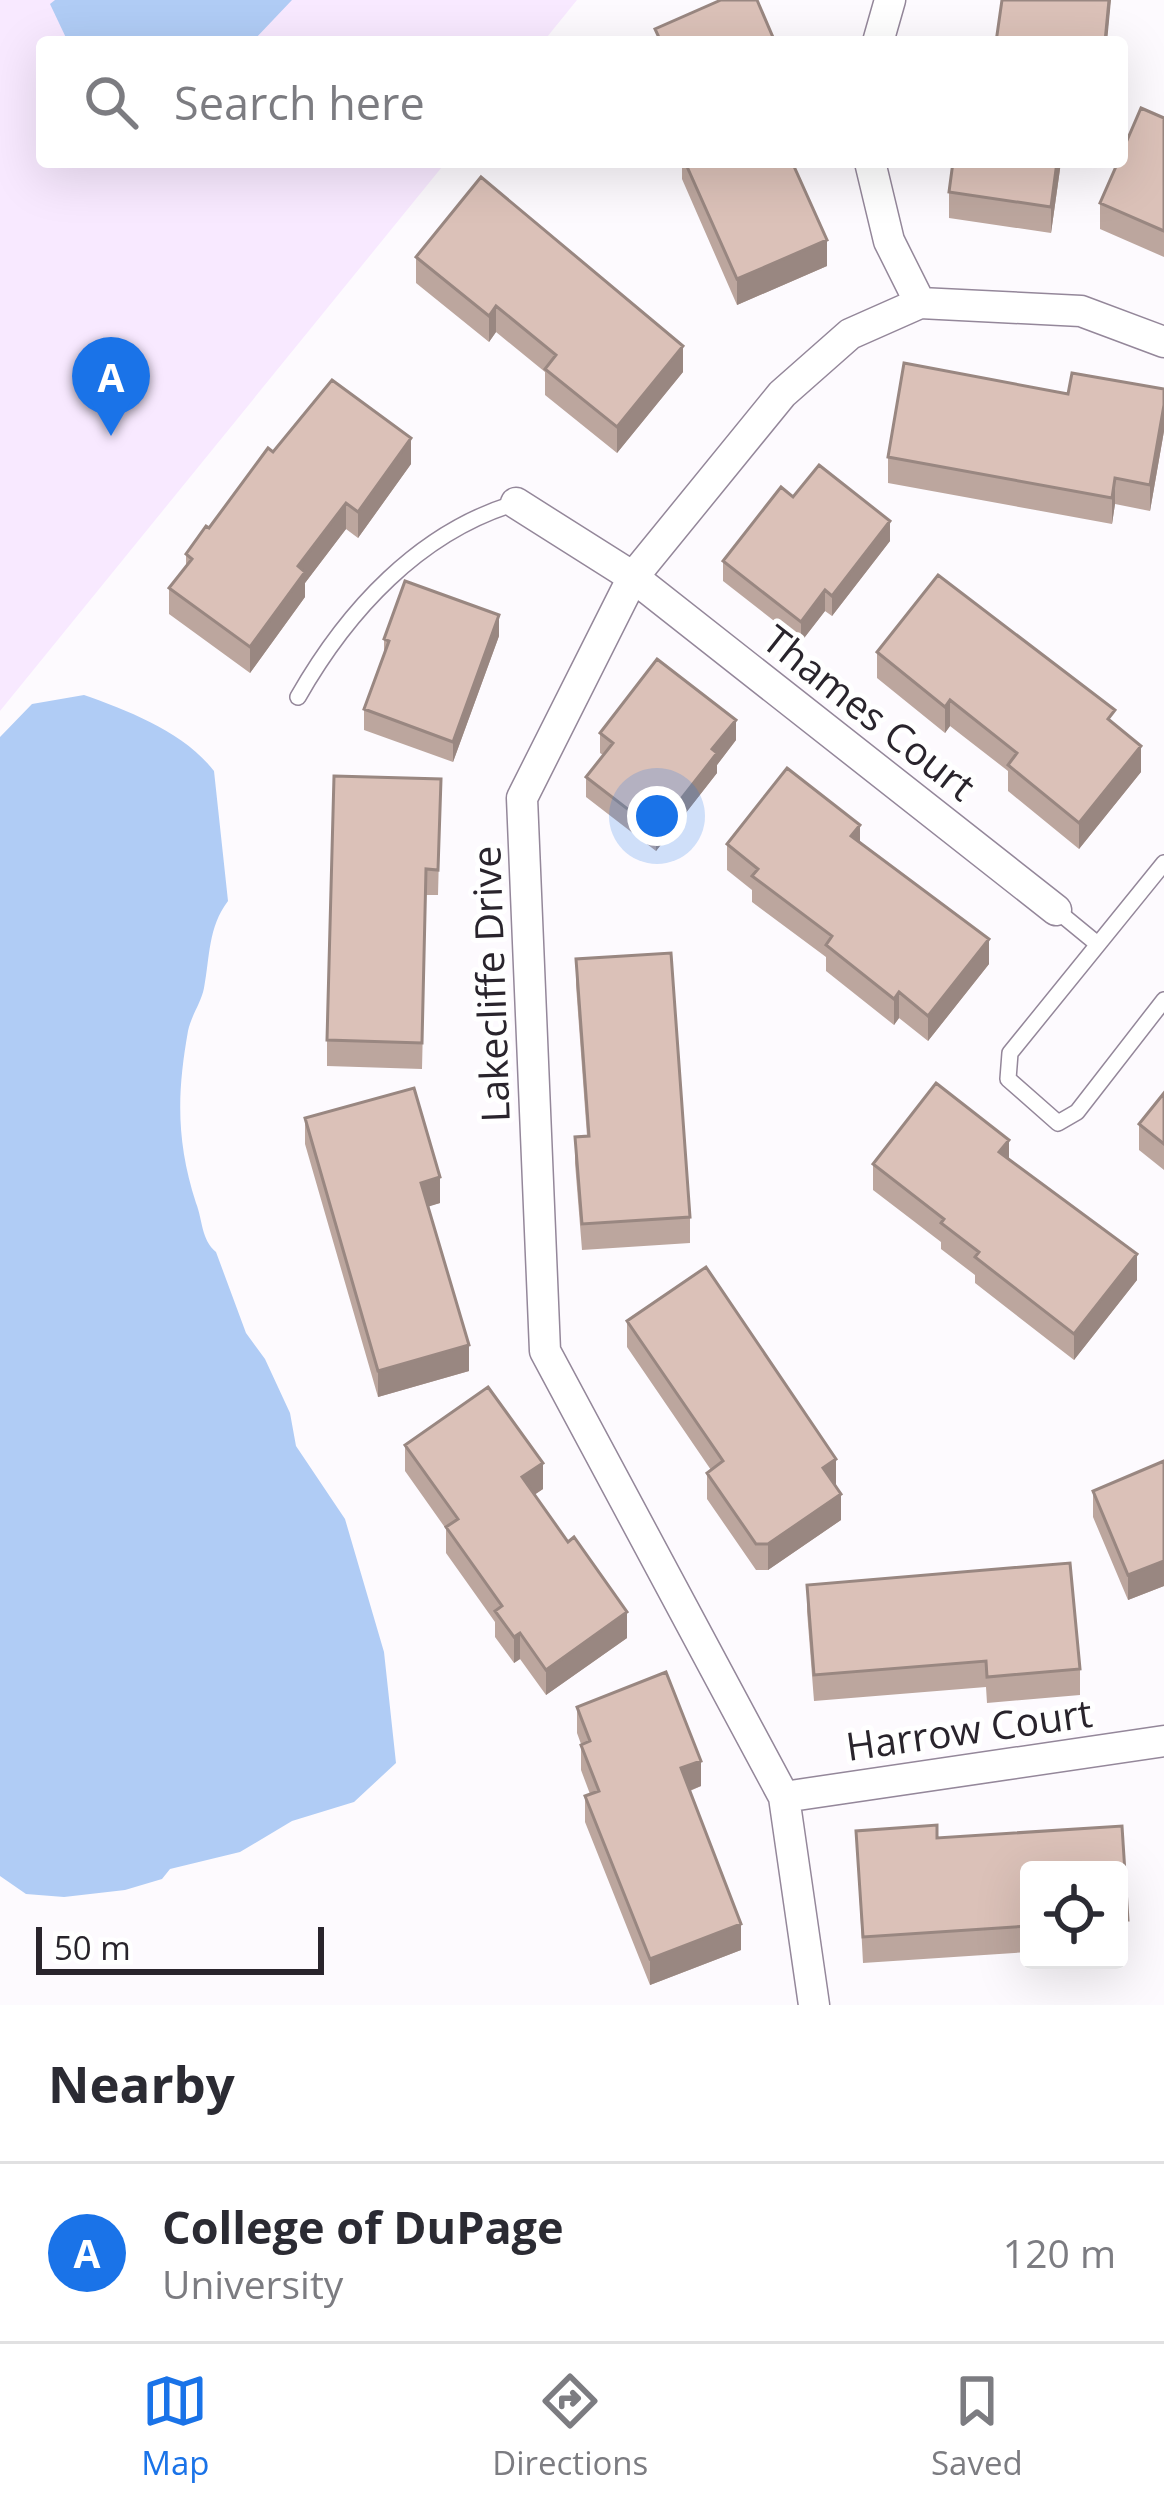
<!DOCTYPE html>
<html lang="en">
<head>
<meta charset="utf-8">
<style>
  :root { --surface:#fff; --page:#f7f7f7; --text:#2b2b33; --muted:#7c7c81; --line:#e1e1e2; --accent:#1a73e8 }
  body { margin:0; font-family:"Open Sans",sans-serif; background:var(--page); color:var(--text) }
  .controls { position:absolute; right:36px; bottom:36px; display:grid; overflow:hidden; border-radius:12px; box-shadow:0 12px 48px #0002 }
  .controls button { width:108px; height:108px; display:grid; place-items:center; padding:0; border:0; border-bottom:3px solid var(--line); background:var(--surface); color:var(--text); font:60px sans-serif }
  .scale { position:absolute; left:36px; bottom:30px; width:288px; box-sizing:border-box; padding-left:12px; border:6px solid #29242c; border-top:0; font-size:33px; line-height:42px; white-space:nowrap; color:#29242c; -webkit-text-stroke:9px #fff; paint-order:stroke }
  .you { position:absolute; left:657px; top:816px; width:42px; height:42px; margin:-30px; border:9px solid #fff; border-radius:50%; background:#1a73e8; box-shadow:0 0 0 18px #1a73e833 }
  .badge { display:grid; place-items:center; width:78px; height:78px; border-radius:50%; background:var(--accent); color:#fff; font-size:39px; font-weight:700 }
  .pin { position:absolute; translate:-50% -99px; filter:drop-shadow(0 3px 6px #0008) }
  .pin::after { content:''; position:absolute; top:63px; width:42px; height:36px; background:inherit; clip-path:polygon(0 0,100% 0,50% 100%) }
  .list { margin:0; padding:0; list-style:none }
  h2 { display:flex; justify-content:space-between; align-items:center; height:156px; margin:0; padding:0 48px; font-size:51px }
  h2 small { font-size:39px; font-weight:400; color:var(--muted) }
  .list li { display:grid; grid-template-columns:78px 1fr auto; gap:36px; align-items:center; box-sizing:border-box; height:180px; padding:0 48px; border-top:3px solid var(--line) }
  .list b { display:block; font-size:45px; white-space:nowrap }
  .list p { margin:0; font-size:39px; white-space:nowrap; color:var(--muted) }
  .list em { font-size:39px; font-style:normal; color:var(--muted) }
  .icon { flex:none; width:66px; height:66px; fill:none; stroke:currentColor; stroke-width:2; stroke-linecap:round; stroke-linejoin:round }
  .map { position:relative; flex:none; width:1164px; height:2005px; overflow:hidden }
  .search { position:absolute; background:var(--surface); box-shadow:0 12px 48px #0002; left:36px; right:36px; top:36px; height:132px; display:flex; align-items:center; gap:30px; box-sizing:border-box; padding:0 42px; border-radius:12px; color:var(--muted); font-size:45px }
  .sheet { height:336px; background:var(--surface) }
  nav { display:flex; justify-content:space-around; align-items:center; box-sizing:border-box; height:168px; border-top:3px solid var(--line); background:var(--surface); font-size:33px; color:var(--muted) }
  nav a { display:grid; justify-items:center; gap:6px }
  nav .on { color:var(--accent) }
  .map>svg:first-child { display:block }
  .built { fill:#f8e9ff }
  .water { fill:#b0ccf5 }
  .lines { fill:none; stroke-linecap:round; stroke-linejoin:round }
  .service-casing { stroke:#94879a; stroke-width:18 }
  .minor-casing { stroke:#94879a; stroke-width:33 }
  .service { stroke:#fff; stroke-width:15 }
  .minor { stroke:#fff; stroke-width:30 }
  .wall { fill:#bca69e }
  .shaded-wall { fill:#998781 }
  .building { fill:#dbc1b8; stroke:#998781; stroke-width:3 }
  .labels { text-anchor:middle; stroke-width:10; stroke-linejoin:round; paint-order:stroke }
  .street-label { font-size:39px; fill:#29242c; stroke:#fff }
</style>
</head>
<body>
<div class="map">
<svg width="1164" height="2005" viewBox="0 0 1164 2005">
  <rect width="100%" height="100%" fill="#fdfafe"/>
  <path class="built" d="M0,0H577L543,42H42V162H446L0,711Z"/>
  <path class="water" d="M55,0H292L252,42H68L50,4Z
    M84,695C129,711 184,732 214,771L228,901C208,927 210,957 204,988C201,1003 191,1016 188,1031C177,1093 176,1141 196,1203C203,1221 201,1239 216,1252L246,1333L265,1359L290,1413L296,1446L345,1519L384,1652L396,1763L354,1802L292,1821L240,1852L170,1869L162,1879L125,1890L64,1897L26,1894L0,1876V737L32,704Z"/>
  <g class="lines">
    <defs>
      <path id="service" d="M298,697C347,611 419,532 516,503
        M1164,863L1010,1053L1008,1079L1058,1123L1077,1112L1164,1000
        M1056,910L1095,942"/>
      <path id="minor" d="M878,42L890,0
        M870,162L889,241L920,303
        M516,503L633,577L1056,910
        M784,1797L1164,1741
        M814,2005L784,1797L545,1351L522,798L633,577L782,394L850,334L920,303L1081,311L1164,342"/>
    </defs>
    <use href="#service" class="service-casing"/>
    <use href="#minor" class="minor-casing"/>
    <use href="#service" class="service"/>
    <use href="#minor" class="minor"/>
  </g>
  <path class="wall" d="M1164,118V257L1100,229V203Z
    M682,162H792L827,266L737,305L682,179Z
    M953,162H1061L1051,233L949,218V192Z
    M416,257L683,372L617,453L545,395V372L496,332L489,342L416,283Z
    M1164,389V431L1150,511L1115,504L1112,524L888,483V457L1068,394Z
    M273,452L411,464L358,538L346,529L305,583V597L250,673L169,614V588L186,566V554Z
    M793,497L890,541L832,616L825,611L801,642L723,581V561Z
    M499,636L453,762L364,730V709L384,655V639Z
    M877,652L1115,725L1141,772L1079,849L1008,791V771L950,726L945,733L877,678Z
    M600,733L736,740L717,765V773L656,851L586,797V777L603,755L600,753Z
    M441,779L438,895H426L422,1069L327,1066V1040Z
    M860,843L989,964L928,1041L899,1018L894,1025L826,971V957L752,902V890L727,870V844Z
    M576,959L690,1217V1243L582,1250L575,1163V1137L587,1136L576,985Z
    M1164,1093V1170L1139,1150V1124Z
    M305,1118L440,1203L428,1206L469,1371L378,1397L305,1144Z
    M1009,1160L1137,1280L1074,1360L975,1283V1275L941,1249V1242L873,1190V1164Z
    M627,1321L836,1484L841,1520L768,1570H756L707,1499V1473L711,1470L627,1347Z
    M405,1445L543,1489L534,1495L627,1638L546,1695L520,1659L514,1663L495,1637V1622L446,1553V1529L405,1471Z
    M1164,1461V1586L1128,1600L1093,1517V1491Z
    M807,1585L1080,1669V1695L987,1703L986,1687L814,1701L807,1611Z
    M577,1707L701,1786L690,1791L741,1950L650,1985L585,1822V1796L590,1794L581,1770V1744L577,1733Z
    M937,1825V1838L1122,1826L1128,1945L1119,1946V1870H1029V1952L863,1963L856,1831Z"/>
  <path class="shaded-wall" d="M1109,0H1111L1107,42H1105Z
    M1057,162H1061L1051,233V207Z
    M827,240V266L737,305V279Z
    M496,306V332L489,342V316Z
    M683,346V372L617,453V427Z
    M1164,405V431L1150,511V485Z
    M411,438V464L358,538V512Z
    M1115,478V504L1112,524V498Z
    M346,503V529L305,583V597L250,673V647L298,566Z
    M890,521V541L832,616V596Z
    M825,590V611L801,642V622Z
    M499,615V636L453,762V742Z
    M950,700V726L945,733V707Z
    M736,720V740L717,765V773L656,851V831L712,749Z
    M1141,746V772L1079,849V823Z
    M860,825V851L851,836Z
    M989,939V964L928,1041V1016Z
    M899,992V1018L894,1025V999Z
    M1009,1140V1166L999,1152Z
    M440,1177V1203L421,1209V1183Z
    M1137,1254V1280L1074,1360V1334Z
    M469,1345V1371L378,1397V1371Z
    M836,1459V1484L823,1494V1468Z
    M543,1463V1489L522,1503V1477Z
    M841,1494V1520L768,1570V1544Z
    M1164,1561V1586L1128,1600V1575Z
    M627,1612V1638L546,1695V1670Z
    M520,1633V1659L514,1663V1637Z
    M701,1761V1786L681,1794V1768Z
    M741,1924V1950L650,1985V1959Z"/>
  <path class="building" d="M721,0H757L775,42H661L655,29Z
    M1002,0H1109L1105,42H996Z
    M1141,108L1164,118V231L1100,203L1118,162H1122V152Z
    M685,162H792L827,240L737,279Z
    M953,162H1057L1051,207L949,192Z
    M481,177L683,346L617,427L545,369L556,355L496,306L489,316L416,257Z
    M904,363L1068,394L1072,373L1164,389V405L1150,485L1115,478L1112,498L888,457Z
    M332,380L411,438L358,512L346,503L298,566L305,572L250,647L169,588L192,559L186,554L206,526L209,528L268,448L273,452Z
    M819,465L890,521L832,596L825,590L801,622L723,561L781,487L793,497Z
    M938,575L1115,710L1108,719L1141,746L1079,823L1008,765L1017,753L950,700L945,707L877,652Z
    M405,581L499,615L453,742L364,709L389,641L384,639Z
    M657,659L736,720L712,749L717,753L656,831L586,777L613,743L600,733Z
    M787,768L860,825L851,836L989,939L928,1016L899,992L894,999L826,945L832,936L752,876L758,869L727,844Z
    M334,776L441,779L438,870L426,869L422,1043L327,1040Z
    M671,953L690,1217L582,1224L575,1137L589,1136L576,959Z
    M936,1083L1009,1140L999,1152L1137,1254L1074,1334L975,1257L979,1252L941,1223L944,1219L873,1164Z
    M414,1088L440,1177L421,1183L469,1345L378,1371L305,1118Z
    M1164,1093V1144L1139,1124Z
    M706,1267L836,1459L823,1468L841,1494L768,1544H756L707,1473L723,1461L627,1321Z
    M488,1387L543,1463L522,1477L568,1542L574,1537L627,1612L546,1670L520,1633L514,1637L495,1611L502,1606L446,1527L458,1519L405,1445Z
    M1164,1461V1561L1128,1575L1093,1491Z
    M1070,1563L1080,1669L987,1677L986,1661L814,1675L807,1585Z
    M666,1672L701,1761L681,1768L741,1924L650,1959L585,1796L599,1791L581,1745L590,1741L577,1707Z
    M937,1825V1838L1122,1826L1128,1920H1119V1870H1029V1926L863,1937L856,1831Z"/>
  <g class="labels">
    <g class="street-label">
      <text transform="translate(869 713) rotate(38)" y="14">Thames Court</text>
      <text transform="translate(491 984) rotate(-92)" y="14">Lakecliffe Drive</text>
      <text transform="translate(969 1730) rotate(-8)" y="14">Harrow Court</text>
    </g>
  </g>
</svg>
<div class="controls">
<button><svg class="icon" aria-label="locate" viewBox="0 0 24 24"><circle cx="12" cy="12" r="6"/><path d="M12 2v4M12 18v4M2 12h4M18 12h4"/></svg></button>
</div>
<div class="scale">50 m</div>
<div class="you"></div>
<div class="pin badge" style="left:111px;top:436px">A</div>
<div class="search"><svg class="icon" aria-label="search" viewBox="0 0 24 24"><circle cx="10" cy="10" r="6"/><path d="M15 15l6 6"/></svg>Search here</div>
</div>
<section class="sheet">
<h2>Nearby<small></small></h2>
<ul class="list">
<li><span class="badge">A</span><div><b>College of DuPage</b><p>University</p></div><em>120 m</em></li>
</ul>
</section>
<nav>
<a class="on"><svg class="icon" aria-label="map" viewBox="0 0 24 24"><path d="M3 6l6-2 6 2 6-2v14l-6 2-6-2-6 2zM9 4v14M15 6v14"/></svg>Map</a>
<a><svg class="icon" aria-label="directions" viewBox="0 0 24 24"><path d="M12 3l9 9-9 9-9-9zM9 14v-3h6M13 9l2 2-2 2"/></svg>Directions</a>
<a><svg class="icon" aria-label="saved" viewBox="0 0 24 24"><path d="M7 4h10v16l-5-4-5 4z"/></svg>Saved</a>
</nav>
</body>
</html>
